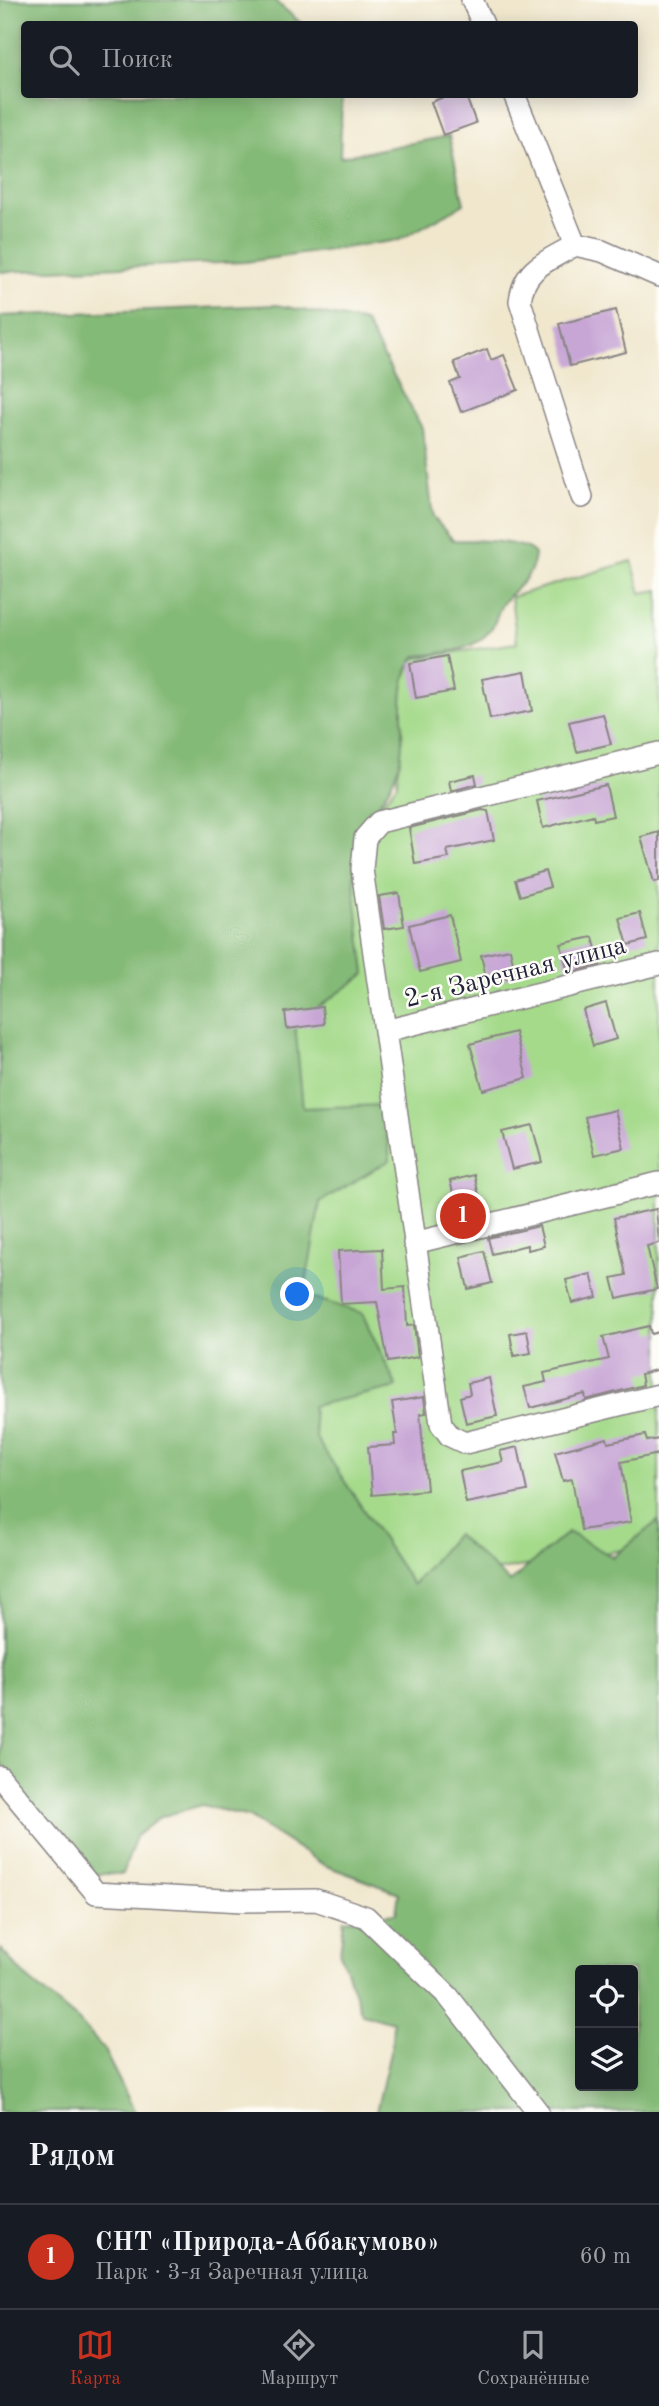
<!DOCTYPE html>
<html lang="ru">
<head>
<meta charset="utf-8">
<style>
  :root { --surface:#171b24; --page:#20242c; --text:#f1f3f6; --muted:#9ea1a6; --line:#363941; --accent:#c8321e }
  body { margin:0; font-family:"Old Standard TT",serif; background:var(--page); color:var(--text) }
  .controls { position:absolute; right:21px; bottom:21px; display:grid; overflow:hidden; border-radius:7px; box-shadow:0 4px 18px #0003 }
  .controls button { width:63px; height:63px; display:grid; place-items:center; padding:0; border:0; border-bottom:2px solid var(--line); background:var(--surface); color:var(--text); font:35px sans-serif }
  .you { position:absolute; left:298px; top:1295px; width:24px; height:24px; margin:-18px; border:5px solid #fff; border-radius:50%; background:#1a73e8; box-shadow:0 0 0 10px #1a73e833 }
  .badge { display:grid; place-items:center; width:46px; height:46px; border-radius:50%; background:var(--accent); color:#fff; font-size:23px; font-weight:700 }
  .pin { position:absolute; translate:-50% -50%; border:4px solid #fff; box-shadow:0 2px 7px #0006 }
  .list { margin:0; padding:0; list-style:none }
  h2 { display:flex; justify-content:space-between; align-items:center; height:91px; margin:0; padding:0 28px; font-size:30px }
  h2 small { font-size:23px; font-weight:400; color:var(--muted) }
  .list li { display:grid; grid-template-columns:46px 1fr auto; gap:21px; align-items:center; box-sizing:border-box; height:105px; padding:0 28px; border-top:2px solid var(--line) }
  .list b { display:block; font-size:26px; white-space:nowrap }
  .list p { margin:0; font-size:23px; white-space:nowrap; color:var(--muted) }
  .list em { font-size:23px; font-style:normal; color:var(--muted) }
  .icon { flex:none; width:38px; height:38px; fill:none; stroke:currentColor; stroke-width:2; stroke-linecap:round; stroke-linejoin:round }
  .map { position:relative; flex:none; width:659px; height:2112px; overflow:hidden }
  .search { position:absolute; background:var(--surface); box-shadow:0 4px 18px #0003; left:21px; right:21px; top:21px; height:77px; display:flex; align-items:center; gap:18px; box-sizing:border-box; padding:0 24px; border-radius:7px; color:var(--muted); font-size:26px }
  .sheet { height:196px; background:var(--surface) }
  nav { display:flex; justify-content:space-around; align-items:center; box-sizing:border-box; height:98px; border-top:2px solid var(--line); background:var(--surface); font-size:19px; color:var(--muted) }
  nav a { display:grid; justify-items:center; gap:4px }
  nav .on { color:var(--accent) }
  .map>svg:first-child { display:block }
  .green { fill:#a5da8b; stroke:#647e63; stroke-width:2 }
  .forest { fill:#84ba77; stroke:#536e59; stroke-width:2; fill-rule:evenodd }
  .building { fill:#c7a6d5 }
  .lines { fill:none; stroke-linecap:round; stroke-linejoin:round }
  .street-casing { stroke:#898484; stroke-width:24 }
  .street { stroke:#fff; stroke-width:21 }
  .labels { text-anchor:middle; stroke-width:5; stroke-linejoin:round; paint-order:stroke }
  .street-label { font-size:26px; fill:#22223b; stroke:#fdfcf7 }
</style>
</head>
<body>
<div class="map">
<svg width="659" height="2112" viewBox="0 0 659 2112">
  <rect width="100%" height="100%" fill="#fdfcf7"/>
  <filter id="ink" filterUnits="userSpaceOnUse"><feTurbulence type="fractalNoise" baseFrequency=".0143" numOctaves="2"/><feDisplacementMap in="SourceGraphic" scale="14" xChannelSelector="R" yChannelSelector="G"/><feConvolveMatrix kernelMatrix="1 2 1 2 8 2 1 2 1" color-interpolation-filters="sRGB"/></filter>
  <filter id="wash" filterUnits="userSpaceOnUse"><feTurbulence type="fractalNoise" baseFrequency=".00686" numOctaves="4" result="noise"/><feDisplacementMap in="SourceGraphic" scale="28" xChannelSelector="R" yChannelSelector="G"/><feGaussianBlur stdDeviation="1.57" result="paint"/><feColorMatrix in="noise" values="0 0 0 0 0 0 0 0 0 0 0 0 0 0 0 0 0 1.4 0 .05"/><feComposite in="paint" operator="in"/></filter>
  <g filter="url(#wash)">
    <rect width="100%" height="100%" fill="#f0e7cd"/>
    <path class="green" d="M632,561L641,593L659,590V1544L329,1598L215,888L331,868L397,784L404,660L517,643L511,597Z"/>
    <path class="forest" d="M0,0H274L302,24H24V94L342,95L340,157L449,136L464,204L399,240L246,262L0,272Z
      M276,305L365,322L422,428L433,517L453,540C472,541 524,539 535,554C533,579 516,586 503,603C497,611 497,621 491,629C475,652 443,653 416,656C393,683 407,727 400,760C391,800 360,816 355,856C351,889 362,941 365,974L295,1024L303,1108L383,1105L390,1160L320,1202L304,1295L362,1313L397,1387L312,1406L316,1438L413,1585L456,1534L510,1582L568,1532L613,1557L659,1520V2112H376L392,2044L393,2022L362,2014L340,1953L344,1920L396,1913L399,1893L324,1865L249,1817L202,1805L160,1817L136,1836L123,1874H86L0,1762V316ZM580,1970H633V2086H580Z
      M0,1949L29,1980L78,2020L103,2048L135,2112H0Z"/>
    <g id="blocks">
      <path class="building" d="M451,94H465L476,123L443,135L431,102Z
        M616,310L626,352L570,366L559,324Z
        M487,349L491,360L504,355L518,390L461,412L450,383L460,379L454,362Z
        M447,656L454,691L416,698L410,663Z
        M525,671L532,711L490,719L482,679Z
        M603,714L611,744L577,752L569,722Z
        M475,775L477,784L451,791L449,781Z
        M606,785L613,816L594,820L593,815L543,828L537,801Z
        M482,810L488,811L494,840L447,850L449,858L415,864L409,828Z
        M659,832V881L654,882L641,837Z
        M545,871L550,887L520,896L515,880Z
        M399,893L404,926L384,929L379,896Z
        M640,913L647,940L628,945L620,918Z
        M450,915L461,962L420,972L409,925Z
        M593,937L600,965L568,973L561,944Z
        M510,949L516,976L487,982L481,955Z
        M606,1003L616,1039L593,1046L583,1010Z
        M322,1007L324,1024L287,1029L285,1012Z
        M515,1032L527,1078L483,1090L470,1044Z
        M615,1110L624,1148L594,1155L585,1117Z
        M532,1125L542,1162L512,1169L502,1132Z
        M474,1175L480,1199L456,1204L450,1181Z
        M656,1209L659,1243L647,1246L657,1289L617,1298L612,1278L626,1275L614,1218Z
        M539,1226L544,1246L528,1250L527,1245L492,1254L488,1238Z
        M382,1249L384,1289L405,1287L407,1326L414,1325L418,1357L388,1362L377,1302L341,1304L338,1251Z
        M484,1251L492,1283L468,1289L461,1257Z
        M591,1274L597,1297L572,1303L566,1280Z
        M649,1326L651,1334L659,1332V1369L641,1374L643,1385L586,1400L585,1394L530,1408L524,1387L546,1382L544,1373L609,1359L603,1337Z
        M527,1331L531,1353L514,1356L510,1334Z
        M489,1378L497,1416L466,1423L460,1397L470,1394L468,1383Z
        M424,1397L426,1413L420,1414L427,1490L372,1495L368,1447L395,1445L394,1434H397L392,1402Z
        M645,1435L647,1441L659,1439V1454L621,1462L631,1522L581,1530L572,1479L563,1481L555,1452L607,1438L608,1443Z
        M518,1447L527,1491L466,1503L460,1471L503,1462L500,1451Z"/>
    </g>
  </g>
  <g filter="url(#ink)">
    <use href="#blocks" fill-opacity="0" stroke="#898484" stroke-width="2"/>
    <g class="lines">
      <defs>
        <path id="street" d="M472,0L483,24
          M514,94L575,245L602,251L659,276
          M575,245C548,261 524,267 520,301L582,497
          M659,753L379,822L365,838L362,869L441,1424L450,1436L465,1443L659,1395
          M385,1031L659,964
          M414,1243L659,1183
          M0,1777L96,1893L242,1901L316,1900L366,1917L448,1996L538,2112"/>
      </defs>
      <use href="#street" class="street-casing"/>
      <use href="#street" class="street"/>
    </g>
  </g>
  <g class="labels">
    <g class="street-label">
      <text transform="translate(515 971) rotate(-14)" y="9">2-я Заречная улица</text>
    </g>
  </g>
</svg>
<div class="controls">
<button><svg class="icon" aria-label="locate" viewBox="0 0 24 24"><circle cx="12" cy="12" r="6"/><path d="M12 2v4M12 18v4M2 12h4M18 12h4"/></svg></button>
<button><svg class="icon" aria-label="layers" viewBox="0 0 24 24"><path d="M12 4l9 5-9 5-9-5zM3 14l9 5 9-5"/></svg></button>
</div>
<div class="you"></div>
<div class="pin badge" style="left:463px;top:1216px">1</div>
<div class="search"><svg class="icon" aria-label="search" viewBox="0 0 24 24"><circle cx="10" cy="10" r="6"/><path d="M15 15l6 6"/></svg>Поиск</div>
</div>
<section class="sheet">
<h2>Рядом<small></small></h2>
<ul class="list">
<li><span class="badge">1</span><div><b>СНТ «Природа-Аббакумово»</b><p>Парк · 3-я Заречная улица</p></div><em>60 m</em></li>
</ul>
</section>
<nav>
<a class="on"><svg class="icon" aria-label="map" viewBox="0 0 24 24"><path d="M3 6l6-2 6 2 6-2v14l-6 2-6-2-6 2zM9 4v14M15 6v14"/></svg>Карта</a>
<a><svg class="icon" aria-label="directions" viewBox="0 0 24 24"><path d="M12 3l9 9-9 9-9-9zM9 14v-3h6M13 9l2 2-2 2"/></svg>Маршрут</a>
<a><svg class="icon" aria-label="saved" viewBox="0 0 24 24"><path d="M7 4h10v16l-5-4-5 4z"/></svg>Сохранённые</a>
</nav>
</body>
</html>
